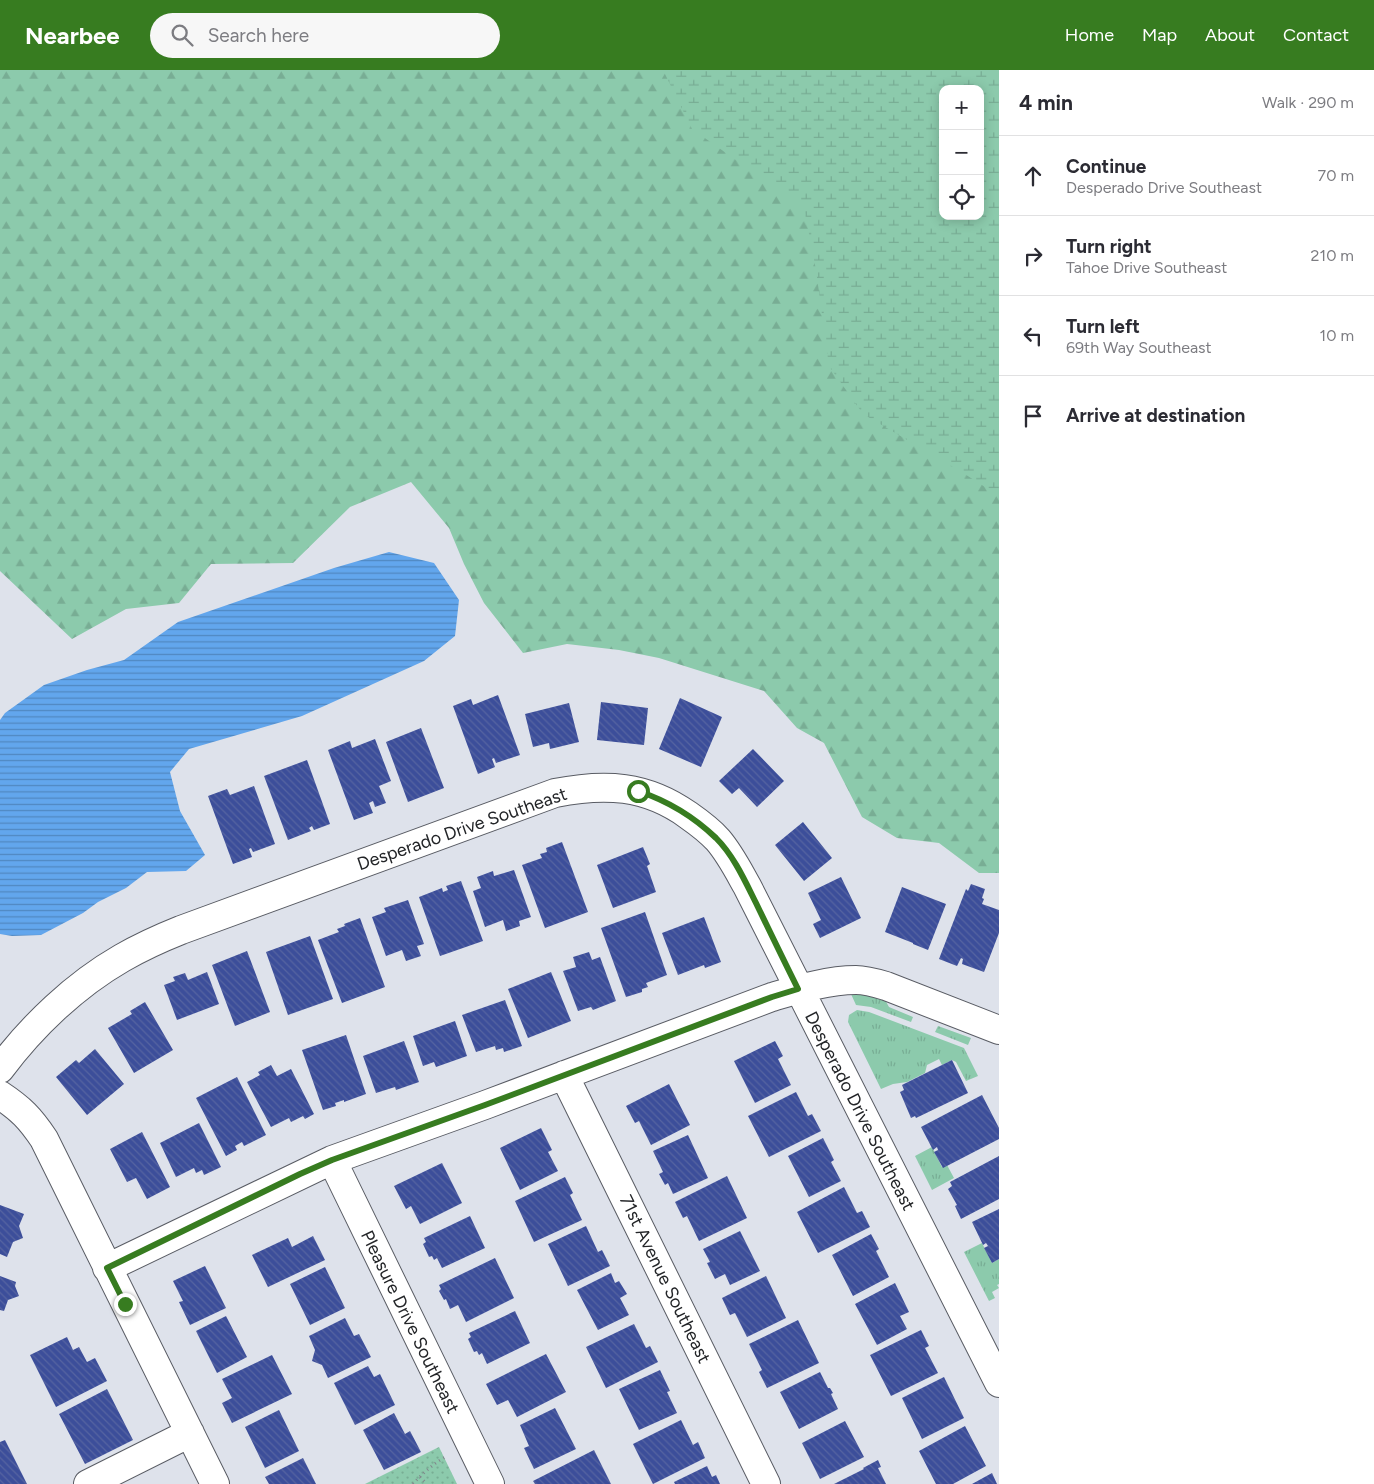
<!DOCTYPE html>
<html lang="en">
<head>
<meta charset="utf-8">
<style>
  :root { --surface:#fff; --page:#f7f7f7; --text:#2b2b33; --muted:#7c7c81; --line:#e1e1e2; --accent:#377c20 }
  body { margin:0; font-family:Figtree,sans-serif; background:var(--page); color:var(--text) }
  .controls { position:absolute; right:15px; top:15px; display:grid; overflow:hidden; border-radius:10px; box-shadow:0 2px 12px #0003 }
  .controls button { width:45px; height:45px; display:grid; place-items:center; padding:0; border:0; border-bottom:1px solid var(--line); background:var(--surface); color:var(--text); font:25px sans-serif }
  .stop { position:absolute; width:15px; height:15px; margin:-11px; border:4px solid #377c20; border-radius:50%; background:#fff }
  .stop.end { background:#377c20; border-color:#fff; box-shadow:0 1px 5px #0008 }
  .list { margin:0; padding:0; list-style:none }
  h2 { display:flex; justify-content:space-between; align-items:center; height:65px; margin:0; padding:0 20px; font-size:21px }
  h2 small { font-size:16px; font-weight:400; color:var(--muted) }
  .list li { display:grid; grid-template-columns:32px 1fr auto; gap:15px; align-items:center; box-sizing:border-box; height:80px; padding:0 20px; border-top:1px solid var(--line) }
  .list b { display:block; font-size:19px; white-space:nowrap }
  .list p { margin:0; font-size:16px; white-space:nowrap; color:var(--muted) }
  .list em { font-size:16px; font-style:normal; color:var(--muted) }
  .icon { flex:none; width:28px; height:28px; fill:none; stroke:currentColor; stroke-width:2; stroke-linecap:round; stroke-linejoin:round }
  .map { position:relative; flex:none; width:999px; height:1414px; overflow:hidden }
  header { display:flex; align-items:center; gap:30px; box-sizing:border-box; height:70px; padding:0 25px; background:var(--accent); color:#fff }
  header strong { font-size:24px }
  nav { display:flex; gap:28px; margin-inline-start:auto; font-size:18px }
  .search { width:350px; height:45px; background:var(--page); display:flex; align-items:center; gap:12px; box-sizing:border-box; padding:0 18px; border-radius:28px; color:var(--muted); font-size:19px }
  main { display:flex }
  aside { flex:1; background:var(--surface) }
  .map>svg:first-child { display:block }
  .grass { fill:url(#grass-tufts) }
  .forest { fill:url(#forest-firs); fill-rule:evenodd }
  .wetland { fill:url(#wetland-marsh); fill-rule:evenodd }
  .park { fill:url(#park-dots) }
  .water { fill:url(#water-rules) }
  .building { fill:url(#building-back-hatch) }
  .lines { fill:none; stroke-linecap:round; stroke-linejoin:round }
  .minor-casing { stroke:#595c64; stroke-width:30 }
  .path { stroke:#81858b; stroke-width:3; stroke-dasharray:1 4; stroke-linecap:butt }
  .minor { stroke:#fff; stroke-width:28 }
  .route { stroke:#377c20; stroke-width:6 }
  .labels { text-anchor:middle; stroke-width:5; stroke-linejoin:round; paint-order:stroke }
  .street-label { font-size:18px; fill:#232528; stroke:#fff }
</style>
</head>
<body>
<header>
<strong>Nearbee</strong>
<div class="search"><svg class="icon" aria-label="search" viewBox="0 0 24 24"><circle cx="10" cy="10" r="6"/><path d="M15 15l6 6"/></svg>Search here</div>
<nav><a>Home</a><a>Map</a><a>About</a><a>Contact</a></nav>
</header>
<main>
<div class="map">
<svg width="999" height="1414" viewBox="0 0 999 1414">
  <defs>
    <pattern id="grass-tufts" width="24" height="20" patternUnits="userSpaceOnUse" patternTransform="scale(1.25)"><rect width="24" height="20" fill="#8ccaac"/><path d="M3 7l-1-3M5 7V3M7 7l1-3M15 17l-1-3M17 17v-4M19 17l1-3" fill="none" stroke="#78ad94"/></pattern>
    <pattern id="forest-firs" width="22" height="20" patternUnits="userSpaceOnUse" patternTransform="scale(1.25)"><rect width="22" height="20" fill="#8ccaac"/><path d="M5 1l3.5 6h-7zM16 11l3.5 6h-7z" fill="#78ad94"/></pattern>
    <pattern id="wetland-marsh" width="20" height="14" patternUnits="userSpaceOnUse" patternTransform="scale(1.25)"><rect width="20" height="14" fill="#8ccaac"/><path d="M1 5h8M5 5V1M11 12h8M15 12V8" fill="none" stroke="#78ad94"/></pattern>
    <pattern id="park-dots" width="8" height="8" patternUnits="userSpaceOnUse" patternTransform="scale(1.25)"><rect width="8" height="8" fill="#8ccaac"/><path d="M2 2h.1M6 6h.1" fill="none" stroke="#78ad94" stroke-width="1.8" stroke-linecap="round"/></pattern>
    <pattern id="water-rules" width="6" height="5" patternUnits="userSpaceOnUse" patternTransform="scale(1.25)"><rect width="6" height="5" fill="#62a6ed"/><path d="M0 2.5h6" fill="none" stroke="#5087c0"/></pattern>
    <pattern id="building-back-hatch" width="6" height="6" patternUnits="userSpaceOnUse" patternTransform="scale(1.25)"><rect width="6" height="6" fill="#3c4e9a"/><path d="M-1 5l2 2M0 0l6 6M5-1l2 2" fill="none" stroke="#5664a1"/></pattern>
  </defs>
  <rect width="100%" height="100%" fill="#dee2eb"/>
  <path class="grass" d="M855,923L884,928L889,937L913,947L911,952L871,937L856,935L851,924Z
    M857,940L869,942L964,978L978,1006L966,1011L956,992L952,990L942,995L939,989L927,995L925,1003L907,1012L893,1014L881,1019L848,952L849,945Z
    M938,956L971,968L968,975L935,962Z
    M932,1077L942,1097L947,1095L954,1108L932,1120L915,1086Z
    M982,1173L992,1193L999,1189V1214L997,1215L999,1218L992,1222L995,1228L989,1231L964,1182Z"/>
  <path class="forest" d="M0,0H999V803H979L939,773L897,768L862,747L824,673L797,658L764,621L659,588L619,580L567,574L523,583L484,533L464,494L449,458L411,412L350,437L293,493L211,494L179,533L126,539L72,569L0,501ZM943,19H980V146H943Z"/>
  <path class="wetland" d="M664,0H999V426L960,401L863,344L829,296L816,200L804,138L692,59L664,2ZM943,19H980V146H943Z"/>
  <path class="park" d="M439,1377L457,1414H365Z"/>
  <path class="water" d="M389,482L434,493L459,530L455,566L424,591L302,646L189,679L170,702L180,741L205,785L186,801L147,802L126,818L98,832L83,843L41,865L12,866L0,864V650L5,643L44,615L87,600L124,590L178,552L334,498Z"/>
  <path class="building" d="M498,625L520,685L496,693L494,688L492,689L495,697L478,704L453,636L471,629L473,635Z
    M680,628L722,647L701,697L659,679Z
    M601,632L648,638L644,675L597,670Z
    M569,633L579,672L550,679L549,673L533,677L525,644Z
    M421,658L444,718L408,732L386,672Z
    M375,669L391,711L379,716L386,733L375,737L373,731L369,733L373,743L354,750L328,680L350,671L352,678Z
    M753,679L784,711L757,737L739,718L732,724L719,711Z
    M307,690L330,754L314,760L312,756L309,758L311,761L288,770L264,706Z
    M254,716L275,774L253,782L251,778L249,779L252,787L233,794L208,726L227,719L230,725Z
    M803,752L832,788L804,811L775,775Z
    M562,772L588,842L545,858L522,795L542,788L540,784L547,782L546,778Z
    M643,777L650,794L647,796L656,822L613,838L597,795Z
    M514,800L531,847L519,851L520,856L506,861L503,850L485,857L473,821L481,818L477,807L493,801L494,806Z
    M841,807L861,848L820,868L813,854L821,850L808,823Z
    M461,811L483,871L440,886L419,827L442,818L443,822L448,820L446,816Z
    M971,814L985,819L982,828L984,829L982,834L999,840V863L984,902L962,894L963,889L961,888L957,896L939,889L966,819L968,821Z
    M902,817L946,834L928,880L913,874V873L885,862Z
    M408,830L424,874L417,876L421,886L406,891L402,880L386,886L372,847L386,842L384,838Z
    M645,842L667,905L646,913L648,917L642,919V922L626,927L601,858Z
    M704,847L721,892L705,898L704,895L678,905L662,863Z
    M360,848L385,917L342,933L318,870L339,862L337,859L345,856L344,854Z
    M310,866L333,929L288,945L266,882Z
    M247,881L270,942L235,956L212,895Z
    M589,882L592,890L600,887L616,931L593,940L591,937L578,941L563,901L576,897L573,887Z
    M207,902L219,934L177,950L164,915L175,911L173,907L185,903L188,910Z
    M551,902L571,951L528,968L508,919Z
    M505,930L522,976L504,982L503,978L496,980L495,976L476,982L462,945Z
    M145,932L173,980L134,1003L108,958L132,944L130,941Z
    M455,951L467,986L436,997L434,992L423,996L413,966Z
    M346,965L366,1024L344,1032V1030L335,1033L336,1036L323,1040L302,980Z
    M404,971L419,1012L396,1020L395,1017L376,1023L363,986Z
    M775,971L783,986L778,989L791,1015L755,1033L734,991Z
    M95,979L124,1014L87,1045L56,1007L76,990L79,993Z
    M952,990L968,1023L916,1048L915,1046L911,1048L900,1022L904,1020L902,1015Z
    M271,995L277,1006L291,999L314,1044L305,1049L303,1046L291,1052L289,1048L271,1057L247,1012L260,1005L258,1002Z
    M237,1007L266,1065L244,1076L242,1072L235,1076L237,1080L226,1086L196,1028Z
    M669,1014L690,1055L651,1075L639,1051L635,1053L626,1036Z
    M796,1022L808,1046L812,1044L821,1061L769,1087L748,1046Z
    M982,1025L999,1058V1069L943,1098L934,1082L938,1080L937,1077L933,1080L921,1057Z
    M199,1053L221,1097L204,1105L202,1100L196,1103L194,1098L176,1107L160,1073Z
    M541,1058L552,1080L548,1082L558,1101L520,1120L500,1078Z
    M142,1062L170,1117L147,1129L136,1108L127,1112L110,1079Z
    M688,1065L708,1108L673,1124L668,1113L665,1115L659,1104L663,1102L653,1081Z
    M823,1068L834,1090L831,1092L841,1111L809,1127L788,1086Z
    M999,1086V1129L961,1149L955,1136L957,1135L948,1119L952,1116L950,1112Z
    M442,1093L462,1133L420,1154L411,1136L406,1139L394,1116Z
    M727,1106L747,1148L699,1171L687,1146L683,1148L675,1132Z
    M565,1107L573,1123L570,1125L582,1150L534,1172L515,1131Z
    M844,1117L857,1143L862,1141L870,1157L818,1183L797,1142Z
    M0,1135L24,1144L19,1156L23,1168L13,1172L7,1187L0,1184Z
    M999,1139V1189L992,1193L984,1178L988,1176L986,1173L983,1175L972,1152Z
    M470,1146L485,1178L442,1198L437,1188L434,1190L432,1186L429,1187L423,1174L426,1172L424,1168Z
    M586,1156L598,1182L602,1180L610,1196L568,1216L548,1174Z
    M740,1161L760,1201L730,1215L725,1204L715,1209L707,1193L710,1192L703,1179Z
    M871,1164L879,1179L876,1181L889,1207L853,1226L832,1185Z
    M313,1166L325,1190L268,1217L252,1185L288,1168L292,1177Z
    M495,1188L514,1228L466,1252L458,1235L450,1239L446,1229L444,1230L439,1221L441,1219L439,1215Z
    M205,1196L226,1238L190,1255L179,1232L183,1231L173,1211Z
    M325,1197L345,1238L310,1255L290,1214Z
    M611,1203L615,1213L619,1211L627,1224L620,1228L629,1245L598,1260L577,1220Z
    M0,1206L16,1212L15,1216L19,1226L8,1230L4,1241L0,1240Z
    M766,1206L786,1248L747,1267L735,1243L730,1245L722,1228Z
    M895,1213L909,1242L900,1246L907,1259L877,1275L855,1234Z
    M515,1241L530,1273L487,1294L482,1283L479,1285L477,1281L474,1282L468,1269L471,1267L469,1263Z
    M226,1246L247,1287L217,1303L196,1261Z
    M345,1248L354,1266L359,1264L371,1287L328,1308L322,1295L312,1291L315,1280L309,1266Z
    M798,1250L819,1293L767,1318L759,1302L762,1300L749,1274Z
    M634,1254L646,1278L650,1276L658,1292L606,1318L586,1277Z
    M921,1260L929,1276L925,1278L938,1303L891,1326L870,1285Z
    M67,1267L73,1280L79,1277L87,1292L95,1288L107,1311L56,1337L30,1285Z
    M546,1284L566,1322L517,1347L508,1330L497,1335L486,1314Z
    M272,1285L292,1324L232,1353L222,1333L232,1328L222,1309Z
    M368,1296L374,1307L380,1304L395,1335L355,1355L334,1313Z
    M660,1300L670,1321L667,1322L677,1343L639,1360L619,1319Z
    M820,1302L828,1318H830L833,1323L831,1324L838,1339L799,1359L780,1322Z
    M944,1307L964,1348L922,1369L902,1328Z
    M107,1319L133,1370L85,1394L59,1344Z
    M555,1338L576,1379L534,1399L524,1378L529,1376L520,1355Z
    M279,1340L299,1381L265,1398L245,1357Z
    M394,1343L405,1364L410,1361L421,1382L384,1400L363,1360Z
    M681,1350L693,1375L698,1372L705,1388L653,1414L633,1374Z
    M845,1351L864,1387L820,1409L802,1373Z
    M965,1356L986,1396L953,1414H936L919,1381Z
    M5,1370L27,1414H0V1372Z
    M594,1380L611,1414H535L533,1411Z
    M303,1388L316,1414H269L265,1407Z
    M878,1390L881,1397L878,1398L886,1414H834L864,1399L863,1398Z
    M707,1396L712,1407L716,1405L720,1414H675L674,1412Z
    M992,1403L997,1414H972Z"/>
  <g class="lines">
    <defs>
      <path id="minor" d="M0,999C32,956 75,915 122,888C141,877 161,868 181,860L555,723C605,713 646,715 688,745C698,752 709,760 718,770C730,784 738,800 747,816L999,1313
        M564,1005L766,1414
        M0,1025C21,1039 30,1048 44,1069L215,1414
        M332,1090L490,1414
        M107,1198L332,1090L485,1035L772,927C799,919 828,910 856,910C866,910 876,913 886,916L999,960
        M88,1414L190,1363"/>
    </defs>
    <use href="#minor" class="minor-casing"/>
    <path class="path" d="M420,1407L427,1414
      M413,1414C423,1403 434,1393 447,1386"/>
    <use href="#minor" class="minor"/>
  </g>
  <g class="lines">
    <path class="route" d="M125,1234L107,1198L300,1104L332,1090L485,1035L772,927L798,919C784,891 770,862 756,833C745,811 734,786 716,768C693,746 668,731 638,721"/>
  </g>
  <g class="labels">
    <g class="street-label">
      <text transform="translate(462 759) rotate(-19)" y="6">Desperado Drive Southeast</text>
      <text transform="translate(860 1041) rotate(63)" y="6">Desperado Drive Southeast</text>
      <text transform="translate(665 1209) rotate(64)" y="6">71st Avenue Southeast</text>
      <text transform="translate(410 1252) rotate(64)" y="6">Pleasure Drive Southeast</text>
    </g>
  </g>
</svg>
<div class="controls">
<button>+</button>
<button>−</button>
<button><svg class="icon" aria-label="locate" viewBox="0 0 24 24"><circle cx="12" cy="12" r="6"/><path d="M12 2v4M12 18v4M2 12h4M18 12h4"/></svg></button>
</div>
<div class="stop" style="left:638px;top:721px"></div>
<div class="stop end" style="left:125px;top:1234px"></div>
</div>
<aside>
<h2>4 min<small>Walk · 290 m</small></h2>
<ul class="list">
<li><svg class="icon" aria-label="ahead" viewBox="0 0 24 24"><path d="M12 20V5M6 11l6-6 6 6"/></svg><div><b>Continue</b><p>Desperado Drive Southeast</p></div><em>70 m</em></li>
<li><svg class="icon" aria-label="right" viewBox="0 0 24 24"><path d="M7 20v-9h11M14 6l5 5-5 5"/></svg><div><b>Turn right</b><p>Tahoe Drive Southeast</p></div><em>210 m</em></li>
<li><svg class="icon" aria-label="left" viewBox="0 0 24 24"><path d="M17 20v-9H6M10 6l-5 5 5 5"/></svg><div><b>Turn left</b><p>69th Way Southeast</p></div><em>10 m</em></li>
<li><svg class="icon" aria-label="arrive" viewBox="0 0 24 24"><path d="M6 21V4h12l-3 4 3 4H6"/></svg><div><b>Arrive at destination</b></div></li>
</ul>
</aside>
</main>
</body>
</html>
